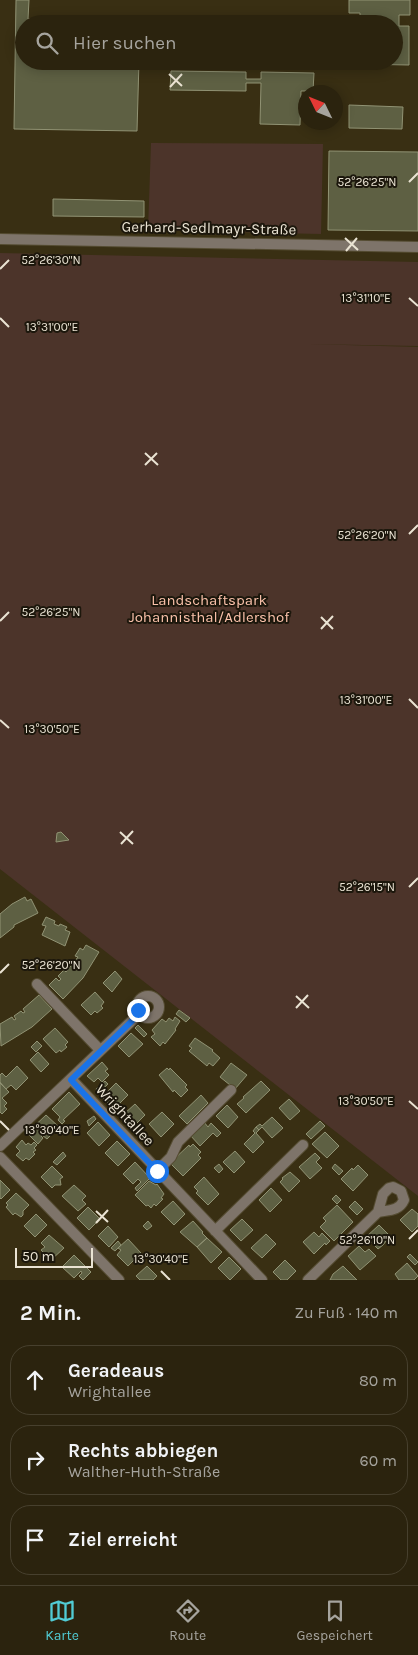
<!DOCTYPE html>
<html lang="de">
<head>
<meta charset="utf-8">
<style>
  :root { --surface:#2b230e; --page:#332b17; --text:#f1f3f6; --muted:#a6a49e; --line:#47402e; --accent:#51ccd5 }
  body { margin:0; font-family:Karla,sans-serif; background:var(--page); color:var(--text) }
  .compass { position:absolute; left:298px; top:85px; width:45px; height:45px; border-radius:50%; background:var(--surface); box-shadow:0 2px 12px #0003; rotate:313deg }
  .scale { position:absolute; left:15px; bottom:12px; width:78px; box-sizing:border-box; padding-left:5px; border:2px solid #eae3d3; border-top:0; font-size:14px; line-height:18px; white-space:nowrap; color:#eae3d3; -webkit-text-stroke:4px #1c170c; paint-order:stroke }
  .stop { position:absolute; width:15px; height:15px; margin:-11px; border:4px solid #1a73e8; border-radius:50%; background:#fff }
  .stop.end { background:#1a73e8; border-color:#fff; box-shadow:0 1px 5px #0008 }
  .list { margin:0; padding:0; list-style:none }
  h2 { display:flex; justify-content:space-between; align-items:center; height:65px; margin:0; padding:0 20px; font-size:21px }
  h2 small { font-size:16px; font-weight:400; color:var(--muted) }
  .list li { display:grid; grid-template-columns:32px 1fr auto; gap:15px; align-items:center; box-sizing:border-box; height:70px; margin:0 10px 10px; padding:0 10px; border:1px solid var(--line); border-radius:20px }
  .list b { display:block; font-size:19px; white-space:nowrap }
  .list p { margin:0; font-size:16px; white-space:nowrap; color:var(--muted) }
  .list em { font-size:16px; font-style:normal; color:var(--muted) }
  .icon { flex:none; width:28px; height:28px; fill:none; stroke:currentColor; stroke-width:2; stroke-linecap:round; stroke-linejoin:round }
  .map { position:relative; flex:none; width:418px; height:1280px; overflow:hidden }
  .search { position:absolute; background:var(--surface); box-shadow:0 2px 12px #0003; left:15px; right:15px; top:15px; height:55px; display:flex; align-items:center; gap:12px; box-sizing:border-box; padding:0 18px; border-radius:28px; color:var(--muted); font-size:19px }
  .sheet { height:305px; background:var(--surface) }
  nav { display:flex; justify-content:space-around; align-items:center; box-sizing:border-box; height:70px; border-top:1px solid var(--line); background:var(--surface); font-size:14px; color:var(--muted) }
  nav a { display:grid; justify-items:center; gap:2px }
  nav .on { color:var(--accent) }
  .map>svg:first-child { display:block }
  .green { fill:#4c342a }
  .building { fill:#5e6043; stroke:#919374 }
  .lines { fill:none; stroke-linecap:round; stroke-linejoin:round }
  .minor-casing { stroke:#554c32; stroke-width:12 }
  .minor { stroke:#7e746a; stroke-width:10 }
  .route { stroke:#1a73e8; stroke-width:6 }
  .ticks { fill:none; stroke:#eae3d3; stroke-width:2 }
  .labels { text-anchor:middle; stroke-width:4; stroke-linejoin:round; paint-order:stroke }
  .street-label { font-size:15px; fill:#eae3d3; stroke:#1c170c }
  .park-label { font-size:15px; fill:#fbc2ab; stroke:#1c170c }
  .ticks-label { font-size:12px; text-anchor:middle; fill:#eae3d3; stroke:#1c170c; stroke-width:4; stroke-linejoin:round; paint-order:stroke }
</style>
</head>
<body>
<div class="map">
<svg width="418" height="1280" viewBox="0 0 418 1280">
  <rect width="100%" height="100%" fill="#392f13"/>
  <path class="green" d="M151,143L323,144L321,234L148,230Z
    M0,253L418,262V346L308,344L418,347V1196L0,869Z"/>
  <path class="building" d="M16,0H29L28,19L139,21V24H24V61H139L137,131L14,129Z
    M349,0H410V15H399V26H409V65L354,64V61H394V24H360V13H349Z
    M178,18L308,20V24H178Z
    M171,71L246,72V79H261V72L314,73L313,91H301L300,125L260,124L261,83H246V91L170,90Z
    M349,105L403,107L402,129L349,128Z
    M329,151L418,152V231L328,230Z
    M53,199L144,201V217L53,216Z
    M61,832L69,840L56,842L57,833Z
    M25,897L27,901L31,899L38,913L14,925V927L0,938V914L12,904Z
    M46,917L55,921L54,924L59,926L60,924L67,927L65,930L70,932L65,946L42,935L46,926L42,925Z
    M86,945L99,952L83,978L63,999L49,985L56,978L59,981L61,979L58,976L64,970L66,972L78,957L75,956L80,948L83,950Z
    M115,971L122,979L112,992L103,983Z
    M95,992L104,1002L101,1006L103,1008L97,1013L95,1011L91,1015L81,1005Z
    M39,995L52,1009L32,1027L1,1046L0,1024L12,1017L14,1020L16,1019L14,1016L21,1011L23,1013L25,1012L23,1009Z
    M179,1010L190,1018L186,1022L176,1014Z
    M175,1017L180,1021L175,1029L176,1030L165,1044L163,1042L160,1046L151,1037L155,1034L152,1030L162,1019L166,1022L169,1018L173,1021Z
    M138,1025L147,1034L144,1037L135,1028Z
    M55,1028L68,1042L65,1045L67,1047L61,1052L60,1050L56,1053L43,1039Z
    M131,1033L143,1044L129,1057L118,1046Z
    M195,1038L213,1050L212,1051L220,1058L213,1066L209,1063L207,1066L189,1051L192,1048L189,1046Z
    M37,1041L42,1046L36,1052L31,1047Z
    M38,1052L49,1064L41,1072L30,1060Z
    M102,1062L108,1069L105,1071L109,1075L102,1082L98,1078L94,1082L87,1076Z
    M231,1063L247,1075L235,1089L220,1077Z
    M17,1066L28,1078L16,1090L11,1085L6,1089L0,1082V1075L2,1073L6,1077Z
    M167,1068L169,1070L170,1068L187,1085L185,1087L188,1090L181,1097L174,1090L173,1092L159,1075Z
    M105,1081L108,1084L99,1093L96,1089Z
    M261,1081L270,1090L246,1113L237,1104L244,1098L243,1097Z
    M0,1083L9,1092L2,1098L7,1103L4,1106L7,1109L2,1114L0,1112Z
    M116,1083L128,1095L114,1109L102,1097Z
    M69,1092L80,1104L63,1120L65,1121L62,1124L58,1120L60,1117L52,1109Z
    M201,1095L208,1103L187,1124L179,1116Z
    M289,1099L300,1111L290,1120L279,1108Z
    M135,1104L145,1115L135,1125L124,1114Z
    M227,1105L238,1117L228,1128L216,1116Z
    M162,1112L174,1124L161,1137L149,1124Z
    M46,1115L59,1127L47,1139L42,1135L41,1136L43,1138L38,1144L27,1133Z
    M94,1116L96,1119L89,1126L87,1121Z
    M272,1117L283,1128L272,1138L262,1127L259,1130L256,1127L260,1124L262,1126Z
    M320,1121L325,1126L311,1139L306,1134Z
    M98,1122L110,1135L99,1146L87,1133Z
    M204,1122L208,1127L211,1123L221,1133L217,1137L213,1133L200,1146L190,1135Z
    M256,1127L259,1130L256,1133L264,1142L253,1153L244,1144L255,1133L253,1131Z
    M325,1132L339,1146L327,1158L312,1144Z
    M22,1140L26,1145L28,1143L31,1145L34,1142L37,1145L34,1148L36,1150L33,1152L35,1154L29,1160L26,1158L23,1161L16,1155L20,1151L16,1147Z
    M117,1141L130,1154L118,1166L105,1153Z
    M193,1144L201,1152L198,1155L201,1158L183,1176L170,1163L189,1145L190,1147Z
    M235,1151L245,1162L234,1173L223,1162Z
    M63,1152L66,1156L57,1165L53,1162Z
    M315,1153L320,1158L316,1162L322,1168L310,1179L299,1167Z
    M135,1162L150,1178L137,1191L135,1188L141,1182L138,1179L133,1184L123,1174Z
    M219,1164L223,1169L219,1173L214,1168Z
    M335,1164L343,1171L339,1175L332,1168Z
    M358,1165L368,1175L353,1191L341,1179L352,1168L353,1170Z
    M52,1166L63,1177L60,1179L61,1185H55L52,1188L41,1177Z
    M290,1172L300,1181L289,1192L280,1182L283,1179L282,1178Z
    M204,1177L219,1194L208,1205L196,1193L198,1191L194,1187Z
    M0,1180L10,1190L1,1199L0,1198Z
    M149,1181L156,1185L157,1184L164,1194L161,1198L163,1199L156,1206L154,1204L151,1208L148,1205L146,1206L135,1195Z
    M74,1185L86,1196L82,1200L86,1204L78,1211L62,1196Z
    M271,1188L282,1200L270,1212L259,1200Z
    M16,1193L29,1205L23,1211V1215L21,1217L15,1213L13,1215L6,1207L8,1205L6,1203Z
    M336,1195L341,1200L337,1204L332,1199Z
    M173,1201L185,1214L174,1225L161,1212Z
    M355,1201L363,1209L357,1215L349,1207Z
    M337,1205L353,1222L334,1241L320,1227L326,1221L323,1218Z
    M88,1207L100,1219L89,1230L77,1218Z
    M412,1209L418,1214V1226L412,1232L400,1220Z
    M36,1214L47,1225L35,1237L24,1226Z
    M242,1219L253,1230L241,1241L230,1230Z
    M148,1221L152,1226L147,1230L143,1226Z
    M193,1221L203,1232L202,1233L207,1238L197,1247L180,1232Z
    M379,1225L390,1236L383,1245L378,1249L366,1237Z
    M108,1226L118,1237L109,1247L98,1236Z
    M314,1232L319,1237L322,1233L330,1241L326,1245L325,1243L314,1254L303,1242Z
    M266,1234L276,1244L262,1258L251,1248Z
    M49,1235L64,1248L51,1260L41,1250L45,1247L41,1243Z
    M207,1238L222,1252L211,1263L197,1247Z
    M128,1239L141,1253L128,1266L117,1255L121,1250L118,1248Z
    M118,1241L121,1245L115,1251L111,1248Z
    M359,1246L365,1252L369,1249L376,1256L360,1270L348,1256Z
    M410,1254L418,1262L415,1265L407,1257Z
    M74,1255L91,1272L83,1280L79,1276L82,1273L81,1271L74,1278L62,1267Z
    M229,1257L241,1269L230,1280L218,1268Z
    M285,1260L296,1271L287,1280H281L273,1272Z
    M407,1263L418,1276L414,1280H399L395,1274Z
    M147,1266L157,1276L153,1280H140L136,1276Z
    M343,1266L357,1280H330L333,1274Z"/>
  <g class="lines">
    <defs>
      <path id="minor" d="M0,239L418,247
        M37,984L100,1050
        M137 1007a11 11 0 1 1 22 0a11 11 0 1 1-22 0Z
        M71,1079L262,1280
        M0,1146L139,1014
        M0,1157L119,1280
        M157,1171L171,1157L178,1142L231,1090
        M215,1231L303,1145
        M308,1280L378,1212L383,1194L389,1188L393,1187L401,1191L404,1200C399,1211 389,1210 378,1212"/>
    </defs>
    <use href="#minor" class="minor-casing"/>
    <use href="#minor" class="minor"/>
  </g>
  <g class="lines">
    <path class="route" d="M138,1010L139,1014L71,1080L157,1171"/>
  </g>
  <path class="ticks" d="M169,74L182,86M170,87L182,74M409,182L418,173M345,238L358,250M346,251L357,238M0,269L9,260M409,298L418,306M0,318L9,327M145,453L158,465M145,465L157,453M409,534L418,525M321,617L333,629M0,621L9,612M321,629L333,616M409,699L418,708M0,720L9,728M120,832L133,844M121,844L133,831M409,887L418,878M0,973L9,964M296,996L309,1008M296,1008L308,995M409,1101L418,1109M0,1121L9,1130M96,1211L108,1222M96,1223L108,1210M409,1239L418,1230M161,1271L170,1280"/>
  <g class="labels">
    <g class="street-label">
      <text transform="translate(209 228) rotate(1)" y="5">Gerhard-Sedlmayr-Straße</text>
      <text transform="translate(125 1115) rotate(47)" y="5">Wrightallee</text>
    </g>
    <g class="park-label">
      <text x="209" y="605">Landschaftspark<tspan x="209" dy="17">Johannisthal/Adlershof</tspan></text>
    </g>
  </g>
  <g class="ticks-label">
    <text x="367" y="186">52°26'25"N</text>
    <text x="51" y="264">52°26'30"N</text>
    <text x="366" y="302">13°31'10"E</text>
    <text x="52" y="331">13°31'00"E</text>
    <text x="367" y="539">52°26'20"N</text>
    <text x="51" y="616">52°26'25"N</text>
    <text x="366" y="704">13°31'00"E</text>
    <text x="52" y="733">13°30'50"E</text>
    <text x="367" y="891">52°26'15"N</text>
    <text x="51" y="969">52°26'20"N</text>
    <text x="366" y="1105">13°30'50"E</text>
    <text x="52" y="1134">13°30'40"E</text>
    <text x="367" y="1244">52°26'10"N</text>
    <text x="161" y="1263">13°30'40"E</text>
  </g>
</svg>
<svg class="compass" viewBox="-18 -18 36 36"><path d="M0-13l5 13h-10z" fill="#e53935"/><path d="M0 13l5-13h-10z" fill="#a6a49e"/></svg>
<div class="scale">50 m</div>
<div class="stop" style="left:157px;top:1171px"></div>
<div class="stop end" style="left:138px;top:1010px"></div>
<div class="search"><svg class="icon" aria-label="search" viewBox="0 0 24 24"><circle cx="10" cy="10" r="6"/><path d="M15 15l6 6"/></svg>Hier suchen</div>
</div>
<section class="sheet">
<h2>2 Min.<small>Zu Fuß · 140 m</small></h2>
<ul class="list">
<li><svg class="icon" aria-label="ahead" viewBox="0 0 24 24"><path d="M12 20V5M6 11l6-6 6 6"/></svg><div><b>Geradeaus</b><p>Wrightallee</p></div><em>80 m</em></li>
<li><svg class="icon" aria-label="right" viewBox="0 0 24 24"><path d="M7 20v-9h11M14 6l5 5-5 5"/></svg><div><b>Rechts abbiegen</b><p>Walther-Huth-Straße</p></div><em>60 m</em></li>
<li><svg class="icon" aria-label="arrive" viewBox="0 0 24 24"><path d="M6 21V4h12l-3 4 3 4H6"/></svg><div><b>Ziel erreicht</b></div></li>
</ul>
</section>
<nav>
<a class="on"><svg class="icon" aria-label="map" viewBox="0 0 24 24"><path d="M3 6l6-2 6 2 6-2v14l-6 2-6-2-6 2zM9 4v14M15 6v14"/></svg>Karte</a>
<a><svg class="icon" aria-label="directions" viewBox="0 0 24 24"><path d="M12 3l9 9-9 9-9-9zM9 14v-3h6M13 9l2 2-2 2"/></svg>Route</a>
<a><svg class="icon" aria-label="saved" viewBox="0 0 24 24"><path d="M7 4h10v16l-5-4-5 4z"/></svg>Gespeichert</a>
</nav>
</body>
</html>
